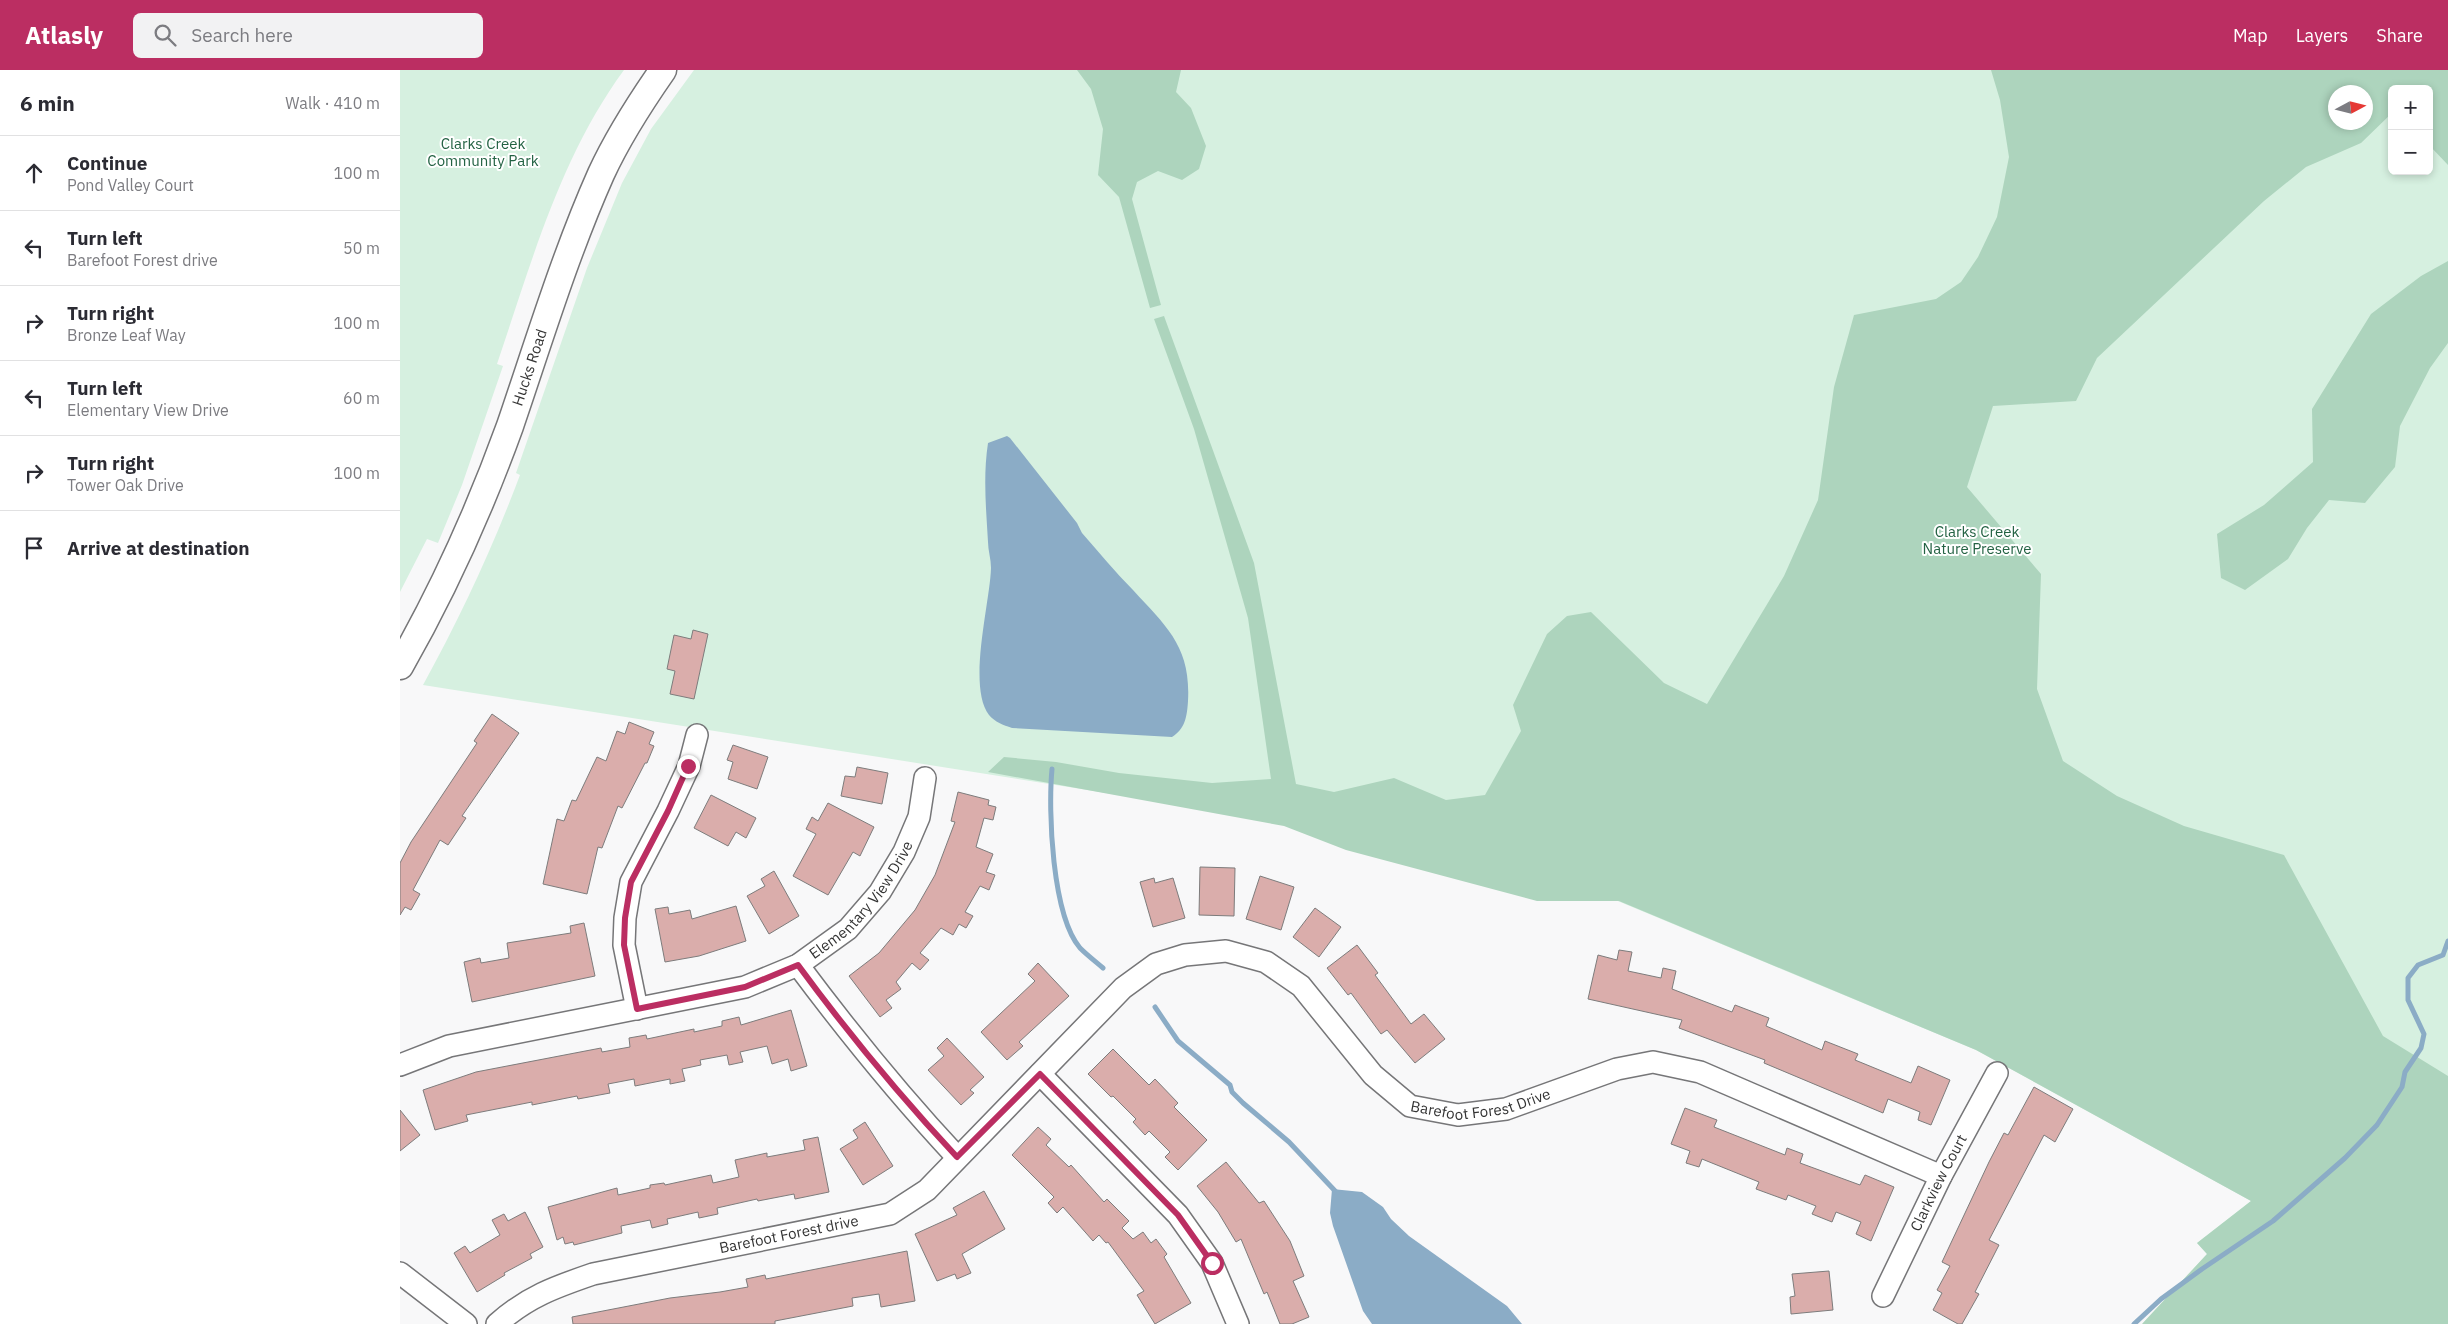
<!DOCTYPE html>
<html lang="en">
<head>
<meta charset="utf-8">
<style>
  :root { --surface:#fff; --page:#f2f2f3; --text:#2b2b33; --muted:#7c7c81; --line:#e1e1e2; --accent:#bb2e62 }
  body { margin:0; font-family:"IBM Plex Sans",sans-serif; background:var(--page); color:var(--text) }
  .controls { position:absolute; right:15px; top:15px; display:grid; overflow:hidden; border-radius:8px; box-shadow:0 2px 8px #0003 }
  .controls button { width:45px; height:45px; display:grid; place-items:center; padding:0; border:0; border-bottom:1px solid var(--line); background:var(--surface); color:var(--text); font:25px sans-serif }
  .compass { position:absolute; left:1928px; top:15px; width:45px; height:45px; border-radius:50%; background:var(--surface); box-shadow:0 2px 8px #0003; rotate:83deg }
  .stop { position:absolute; width:15px; height:15px; margin:-11px; border:4px solid #bb2e62; border-radius:50%; background:#fff }
  .stop.end { background:#bb2e62; border-color:#fff; box-shadow:0 1px 5px #0008 }
  .list { margin:0; padding:0; list-style:none }
  h2 { display:flex; justify-content:space-between; align-items:center; height:65px; margin:0; padding:0 20px; font-size:21px }
  h2 small { font-size:16px; font-weight:400; color:var(--muted) }
  .list li { display:grid; grid-template-columns:32px 1fr auto; gap:15px; align-items:center; box-sizing:border-box; height:75px; padding:0 20px; border-top:1px solid var(--line) }
  .list b { display:block; font-size:19px; white-space:nowrap }
  .list p { margin:0; font-size:16px; white-space:nowrap; color:var(--muted) }
  .list em { font-size:16px; font-style:normal; color:var(--muted) }
  .icon { flex:none; width:28px; height:28px; fill:none; stroke:currentColor; stroke-width:2; stroke-linecap:round; stroke-linejoin:round }
  .map { position:relative; flex:none; width:2048px; height:1254px; overflow:hidden }
  header { display:flex; align-items:center; gap:30px; box-sizing:border-box; height:70px; padding:0 25px; background:var(--accent); color:#fff }
  header strong { font-size:24px }
  nav { display:flex; gap:28px; margin-inline-start:auto; font-size:18px }
  .search { width:350px; height:45px; background:var(--page); display:flex; align-items:center; gap:12px; box-sizing:border-box; padding:0 18px; border-radius:8px; color:var(--muted); font-size:19px }
  main { display:flex }
  aside { flex:1; background:var(--surface) }
  .map>svg:first-child { display:block }
  .green { fill:#d6f0e0; fill-rule:evenodd }
  .forest { fill:#add4bd; fill-rule:evenodd }
  .water { fill:#8bacc6 }
  .lines { fill:none; stroke-linecap:round; stroke-linejoin:round }
  .stream { stroke:#8bacc6; stroke-width:5 }
  .building { fill:#daadab; stroke:#7d7c7c }
  .minor-casing { stroke:#767678; stroke-width:24 }
  .major-casing { stroke:#767678; stroke-width:29 }
  .minor { stroke:#fff; stroke-width:21 }
  .major { stroke:#fff; stroke-width:26 }
  .route { stroke:#bb2e62; stroke-width:6 }
  .labels { text-anchor:middle; stroke-width:4; stroke-linejoin:round; paint-order:stroke }
  .park-label { font-size:15px; fill:#236243; stroke:#fff }
  .street-label { font-size:15px; fill:#343434; stroke:#fff }
</style>
</head>
<body>
<header>
<strong>Atlasly</strong>
<div class="search"><svg class="icon" aria-label="search" viewBox="0 0 24 24"><circle cx="10" cy="10" r="6"/><path d="M15 15l6 6"/></svg>Search here</div>
<nav><a>Map</a><a>Layers</a><a>Share</a></nav>
</header>
<main>
<aside>
<h2>6 min<small>Walk · 410 m</small></h2>
<ul class="list">
<li><svg class="icon" aria-label="ahead" viewBox="0 0 24 24"><path d="M12 20V5M6 11l6-6 6 6"/></svg><div><b>Continue</b><p>Pond Valley Court</p></div><em>100 m</em></li>
<li><svg class="icon" aria-label="left" viewBox="0 0 24 24"><path d="M17 20v-9H6M10 6l-5 5 5 5"/></svg><div><b>Turn left</b><p>Barefoot Forest drive</p></div><em>50 m</em></li>
<li><svg class="icon" aria-label="right" viewBox="0 0 24 24"><path d="M7 20v-9h11M14 6l5 5-5 5"/></svg><div><b>Turn right</b><p>Bronze Leaf Way</p></div><em>100 m</em></li>
<li><svg class="icon" aria-label="left" viewBox="0 0 24 24"><path d="M17 20v-9H6M10 6l-5 5 5 5"/></svg><div><b>Turn left</b><p>Elementary View Drive</p></div><em>60 m</em></li>
<li><svg class="icon" aria-label="right" viewBox="0 0 24 24"><path d="M7 20v-9h11M14 6l5 5-5 5"/></svg><div><b>Turn right</b><p>Tower Oak Drive</p></div><em>100 m</em></li>
<li><svg class="icon" aria-label="arrive" viewBox="0 0 24 24"><path d="M6 21V4h12l-3 4 3 4H6"/></svg><div><b>Arrive at destination</b></div></li>
</ul>
</aside>
<div class="map">
<svg width="2048" height="1254" viewBox="0 0 2048 1254">
  <rect width="100%" height="100%" fill="#f8f8f9"/>
  <path class="green" d="M0,0H224C160,87 131,194 97,294L103,296L62,415L38,473L27,469L0,522Z
    M294,0H2048V1049L1742,1254L1807,1184L1797,1173L1851,1131L1576,980L1112,787L23,615C60,548 93,477 120,405L116,403L187,198L222,113L251,59ZM1992,19H2029V101H1992ZM1936,22H1966V52H1936Z"/>
  <path class="forest" d="M677,0H781L776,22L791,38L806,76L799,99L782,110L758,101L737,112L732,129L761,235L750,238L719,127L698,105L703,59L691,19Z
    M1591,0H2048V95L2029,75V19H1992V43L1961,73L1906,97L1864,131L1697,288L1676,331L1593,336L1567,417L1641,504L1637,619L1663,691L1717,726L1784,756L1884,785L1983,966L2048,1006V1254H1742L1807,1184L1797,1173L1851,1131L1576,980L1219,831H1137L946,780L884,756L588,702L604,687L656,692L719,703L812,713L871,709L848,548L794,359L754,249L764,246L854,493L896,714L934,722L994,708L1046,730L1085,725L1121,661L1113,635L1147,564L1167,546L1191,542L1264,613L1307,634L1384,506L1418,430L1434,317L1454,245L1536,229L1561,212L1578,187L1597,147L1609,87L1600,30ZM1936,22H1966V52H1936Z
    M2048,191V273L2030,298L2000,356L1995,397L1965,433L1929,430L1907,458L1888,489L1845,520L1821,508L1817,464L1864,435L1913,392L1912,339L1971,244L2021,206Z"/>
  <path class="water" d="M607,366L610,368L677,453L682,463C699,482 715,502 733,520C767,557 791,577 788,631C787,647 785,659 772,667L612,658C603,655 595,652 589,645C567,616 590,533 591,498C591,489 588,480 588,472C586,438 583,406 588,373Z
    M932,1119L962,1122L983,1137L991,1149L1009,1166L1107,1236L1122,1254H972L963,1241L933,1156L930,1143Z"/>
  <g class="lines">
    <path class="stream" d="M652,699C648,741 652,845 680,878C687,885 696,892 703,898
      M755,937L778,971L830,1015L832,1022L843,1033L889,1072L937,1123
      M1734,1254L1761,1229L1802,1199L1873,1151L1945,1088L1977,1055L2002,1017L2005,1002L2021,978L2024,964L2008,930V908L2018,895L2043,885L2048,871"/>
  </g>
  <path class="building" d="M293,560L308,564L294,629L270,624L275,601L267,599L274,565L291,569Z
    M92,644L119,663L62,746L66,748L48,775L40,770L13,820L20,824L11,840L5,837L0,845V793L11,772L77,673L74,671Z
    M229,652L254,662L249,674L254,676L247,693H245L222,738L218,736L202,778L198,777L187,824L143,814L157,749L164,751L172,730L176,731L197,687L206,691L217,661L225,664Z
    M333,675L368,687L357,719L328,709L333,692L327,690Z
    M457,697L488,703L482,734L441,726L445,706L455,707Z
    M558,722L589,730L588,735L596,737L593,750L584,748L576,777L593,784L586,802L595,805L589,820L580,816L565,842L573,846L566,858L559,854L553,865L541,858L520,883L529,890L520,900L512,893L496,912L501,919L486,930L492,938L480,947L449,906L479,883L515,840L535,805L555,752L551,751Z
    M311,725L356,748L346,768L336,762L328,776L294,758Z
    M428,733L474,757L460,786L453,782L428,825L393,806L416,764L406,759L412,747L418,751Z
    M800,797L835,798L834,846L799,845Z
    M374,801L399,846L369,864L347,826L365,816L361,809Z
    M860,806L894,817L881,860L846,849Z
    M754,808L755,813L773,808L785,848L753,857L740,812Z
    M336,836L346,871L299,886L265,892L255,839L268,837L269,844L290,840L292,849Z
    M915,838L941,857L919,887L893,867Z
    M184,853L195,906L72,932L64,892L80,888L81,893L109,888L107,873L171,863L170,856Z
    M957,875L978,903L975,905L1011,954L1024,944L1045,969L1015,993L987,960L981,964L951,923L948,925L927,898Z
    M1219,880L1232,882L1228,901L1261,908L1263,898L1276,901L1272,919L1332,942L1335,935L1369,948L1366,956L1422,980L1425,971L1458,984L1455,990L1511,1013L1518,996L1550,1010L1531,1055L1518,1050L1520,1042L1488,1029L1483,1043L1364,993L1365,990L1279,958L1282,950L1188,929L1198,885L1217,890Z
    M638,893L669,926L619,972L623,976L607,990L581,962L635,911L628,904Z
    M391,940L407,996L391,1001L388,989L372,994L367,976L340,982L343,992L329,995L327,985L300,990L301,995L282,999L285,1011L270,1014V1009L235,1016L234,1009L208,1014L210,1023L178,1029L177,1026L132,1035V1032L66,1045L68,1051L35,1060L23,1020L76,1002L201,978L202,982L230,977L229,968L246,965L247,969L294,959V962L322,956V951L339,947L341,955Z
    M547,968L584,1007L570,1020L574,1023L561,1035L528,1000L544,986L537,978Z
    M713,979L749,1015L755,1009L778,1033L774,1037L807,1070L778,1100L765,1087L770,1082L749,1061L745,1065L733,1052L736,1049L713,1026L711,1027L688,1004Z
    M1634,1017L1673,1039L1655,1072L1644,1065L1589,1170L1599,1175L1575,1222L1579,1224L1562,1254H1558L1533,1240L1542,1223L1537,1220L1550,1196L1542,1192L1589,1092L1604,1063L1608,1065Z
    M1285,1038L1317,1050L1314,1057L1385,1085L1387,1078L1403,1084L1400,1093L1460,1115L1465,1105L1494,1117L1471,1171L1456,1164L1461,1152L1436,1142L1432,1152L1412,1144L1416,1136L1388,1125L1386,1130L1356,1119L1359,1112L1302,1089L1299,1097L1286,1093L1290,1081L1271,1074Z
    M0,1040L20,1065L0,1081Z
    M465,1052L493,1096L463,1115L440,1079L458,1068L453,1060Z
    M638,1057L651,1069L646,1075L669,1097L671,1095L704,1132L707,1129L729,1151L722,1158L733,1169L743,1162L751,1173L756,1169L767,1184L764,1187L791,1233L755,1254L737,1225L744,1221L708,1172L706,1173L699,1165L693,1171L663,1137L657,1143L648,1133L654,1127L612,1085Z
    M418,1067L429,1122L395,1129L394,1124L358,1131L357,1129L317,1138L318,1144L299,1148L298,1142L267,1149L268,1154L252,1158L250,1150L221,1156L222,1163L174,1175L173,1172L165,1174L163,1167L157,1170L148,1137L217,1118L218,1125L250,1118V1115L264,1113L265,1115L311,1105L313,1113L339,1107L335,1090L367,1083V1087L405,1080L403,1070Z
    M826,1092L859,1133L864,1131L890,1171L904,1206L893,1211L909,1247L892,1254H880L867,1222L864,1224L841,1169L836,1172L818,1142L797,1116Z
    M584,1121L605,1159L562,1184L571,1203L557,1209L555,1204L537,1211L515,1164L557,1145L553,1138Z
    M125,1142L143,1177L130,1184L132,1188L104,1203L105,1205L77,1222L54,1183L65,1176L70,1183L100,1165L92,1150L104,1144L108,1151Z
    M507,1181L515,1231L481,1237L479,1224L452,1228L453,1236L375,1251V1254H173L172,1247L270,1228L320,1222L348,1217L346,1209L365,1205L366,1209Z
    M1429,1201L1433,1240L1391,1244L1390,1227L1395,1226L1392,1204Z"/>
  <g class="lines">
    <defs>
      <g id="minor">
        <path d="M398,895C448,962 500,1026 557,1087"/>
        <path d="M237,939L224,875L225,848L231,812L268,741L289,696L297,665"/>
        <path id="s1" d="M0,995L49,976L345,917L398,895L448,859L480,822L504,782L519,747L525,708"/>
        <path d="M640,1004L778,1145L812,1193L838,1254"/>
        <path d="M0,1203L66,1254"/>
        <path id="s2" d="M1483,1226L1541,1106L1597,1003"/>
        <path id="s3" d="M97,1254C127,1227 155,1217 193,1204L490,1144L527,1120L723,918L756,894L785,885L826,881L866,892L901,916L973,1005L1010,1036L1058,1045L1106,1039L1217,999L1253,992L1300,1002L1541,1106"/>
      </g>
      <g id="major">
        <path id="s4" d="M0,596C44,519 80,439 110,356C139,271 165,185 201,104C218,67 240,33 263,0"/>
      </g>
    </defs>
    <use href="#minor" class="minor-casing"/>
    <use href="#major" class="major-casing"/>
    <use href="#minor" class="minor"/>
    <use href="#major" class="major"/>
  </g>
  <g class="lines">
    <path class="route" d="M288,696L268,741L231,812L225,848L224,875L237,939L345,917L398,895C448,963 499,1025 557,1087L640,1004L778,1145L812,1193"/>
  </g>
  <g class="labels">
    <g class="park-label">
      <text x="83" y="79">Clarks Creek<tspan x="83" dy="17">Community Park</tspan></text>
      <text x="1577" y="467">Clarks Creek<tspan x="1577" dy="17">Nature Preserve</tspan></text>
    </g>
    <g class="street-label">
      <text dy="5" stroke="none"><textPath href="#s4" startOffset="326">Hucks Road</textPath></text>
      <text dy="5" stroke="none"><textPath href="#s1" startOffset="504">Elementary View Drive</textPath></text>
      <text dy="5" stroke="none"><textPath href="#s3" startOffset="1169">Barefoot Forest Drive</textPath></text>
      <text dy="5" stroke="none"><textPath href="#s2" startOffset="126">Clarkview Court</textPath></text>
      <text dy="5" stroke="none"><textPath href="#s3" startOffset="309">Barefoot Forest drive</textPath></text>
    </g>
  </g>
</svg>
<div class="controls">
<button>+</button>
<button>−</button>
</div>
<svg class="compass" viewBox="-18 -18 36 36"><path d="M0-13l5 13h-10z" fill="#e53935"/><path d="M0 13l5-13h-10z" fill="#7c7c81"/></svg>
<div class="stop" style="left:812px;top:1193px"></div>
<div class="stop end" style="left:288px;top:696px"></div>
</div>
</main>
</body>
</html>
